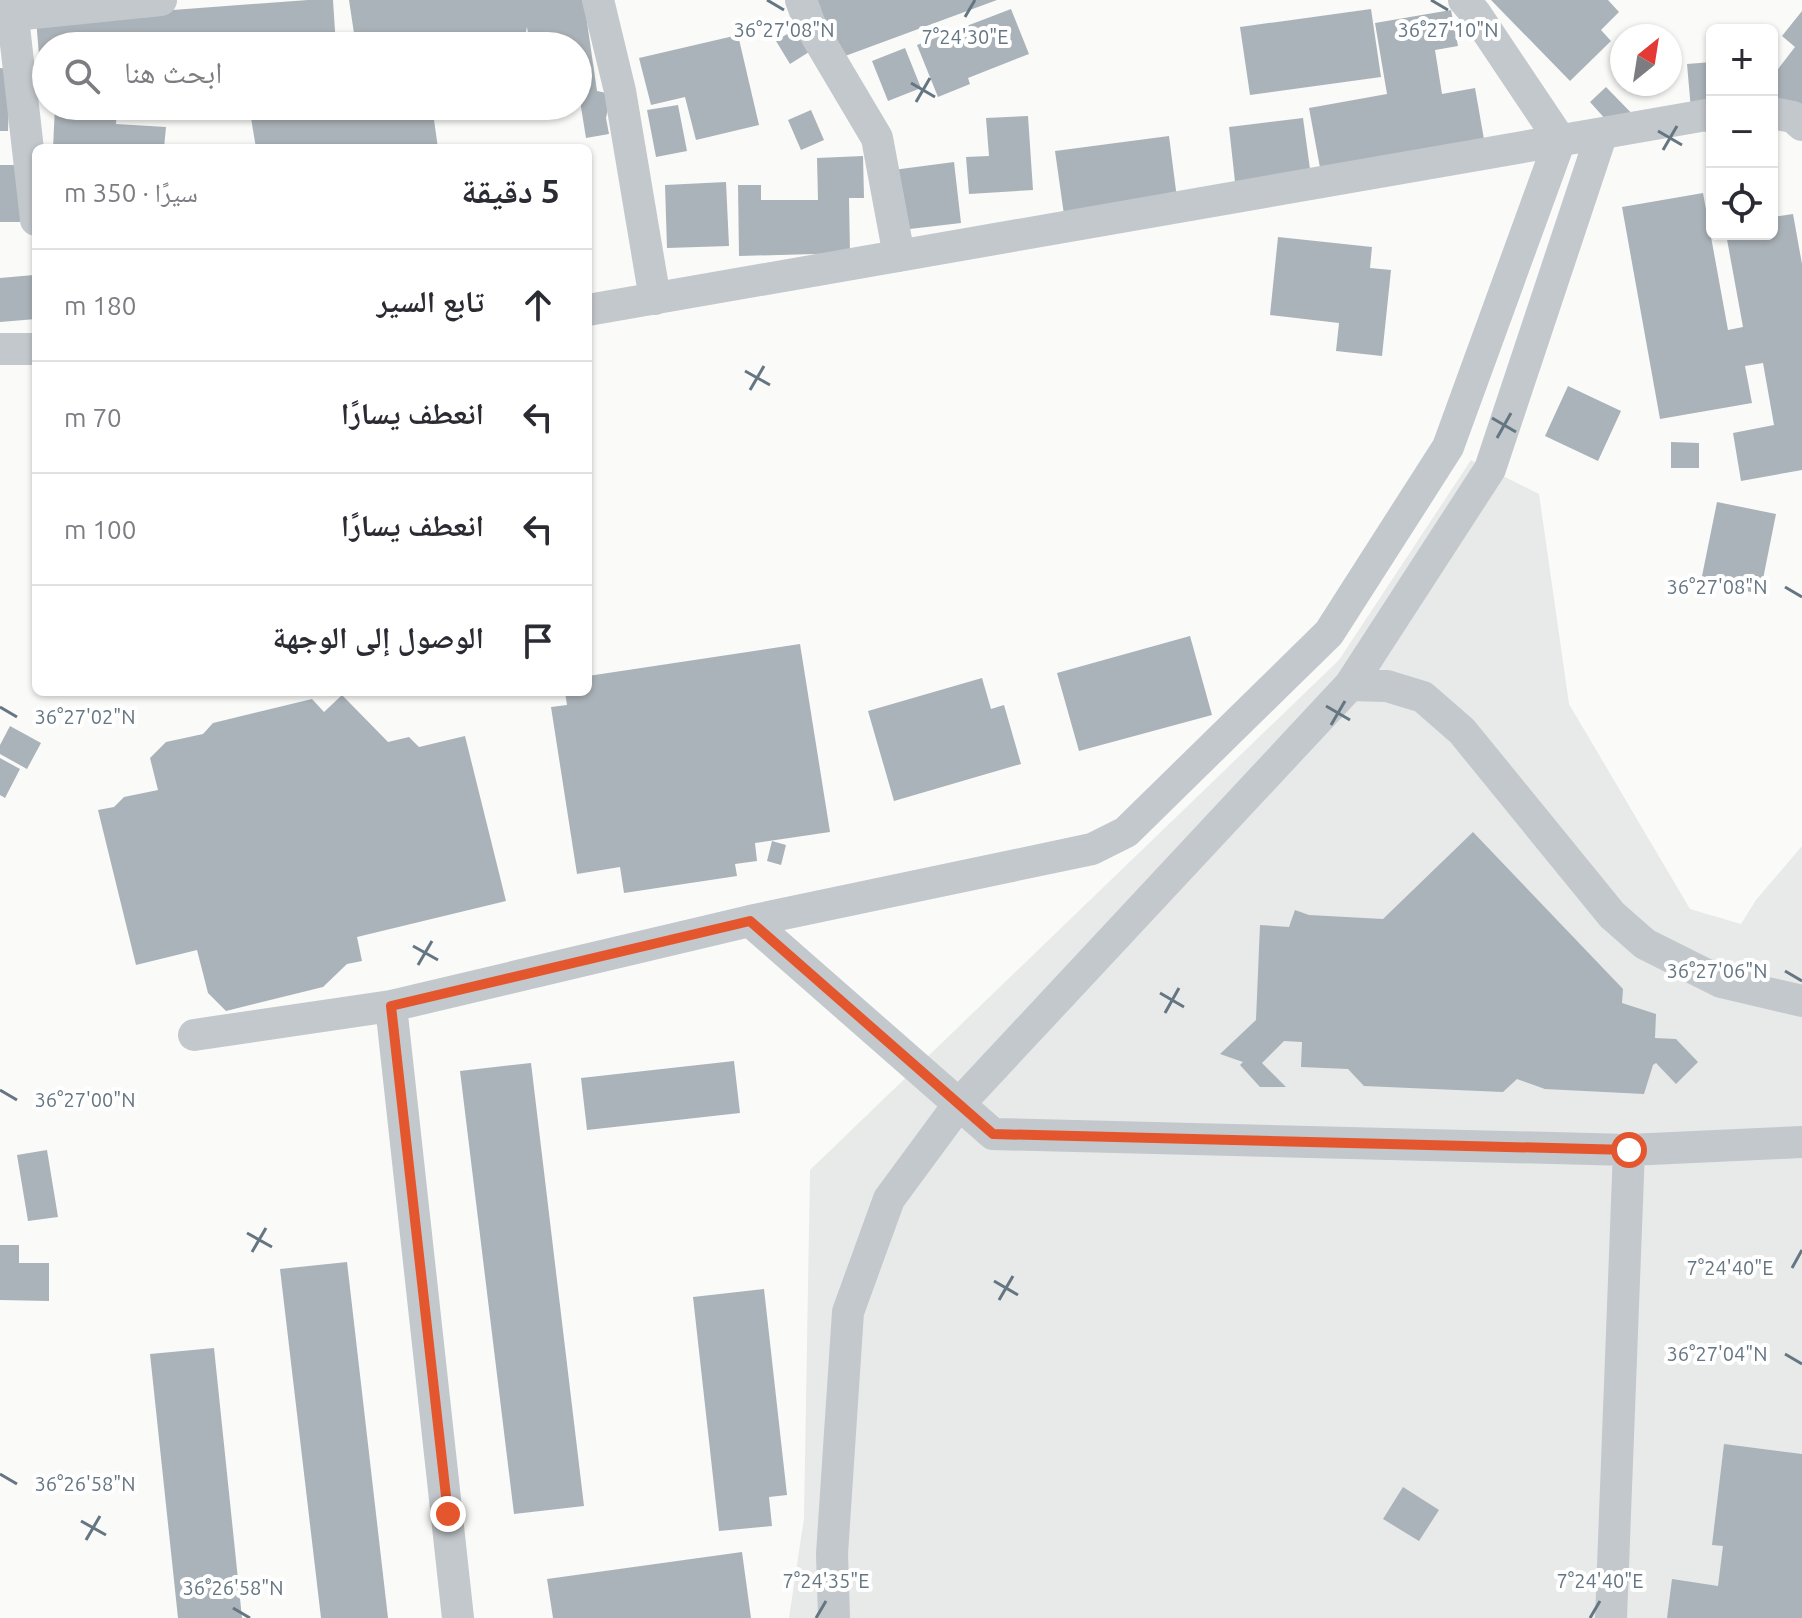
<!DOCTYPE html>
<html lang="ar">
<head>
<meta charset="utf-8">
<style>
  :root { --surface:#fff; --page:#f2f2f3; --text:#2b2b33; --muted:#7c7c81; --line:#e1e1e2 }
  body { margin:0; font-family:Ubuntu,"Noto Naskh Arabic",sans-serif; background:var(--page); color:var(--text); direction:rtl }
  .controls { position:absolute; right:24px; top:24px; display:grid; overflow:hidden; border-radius:12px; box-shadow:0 2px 6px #0004 }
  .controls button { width:72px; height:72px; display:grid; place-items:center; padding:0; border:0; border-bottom:2px solid var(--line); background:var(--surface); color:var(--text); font:40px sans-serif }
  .compass { position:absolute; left:1610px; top:24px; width:72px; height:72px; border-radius:50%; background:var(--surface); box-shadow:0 2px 6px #0004; rotate:30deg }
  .stop { position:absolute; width:24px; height:24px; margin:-18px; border:6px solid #e4572e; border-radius:50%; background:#fff }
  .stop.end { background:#e4572e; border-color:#fff; box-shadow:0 2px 8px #0008 }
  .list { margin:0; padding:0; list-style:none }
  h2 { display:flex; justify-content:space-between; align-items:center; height:104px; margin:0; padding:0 32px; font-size:34px }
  h2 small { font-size:26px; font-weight:400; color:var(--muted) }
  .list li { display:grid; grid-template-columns:52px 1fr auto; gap:24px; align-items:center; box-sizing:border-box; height:112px; padding:0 32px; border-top:2px solid var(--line) }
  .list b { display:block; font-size:30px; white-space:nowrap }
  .list em { font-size:26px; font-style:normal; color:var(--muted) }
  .icon { flex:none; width:44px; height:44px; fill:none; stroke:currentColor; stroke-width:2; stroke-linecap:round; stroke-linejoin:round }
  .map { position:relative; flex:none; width:1802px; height:1618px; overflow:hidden; direction:ltr }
  .search { position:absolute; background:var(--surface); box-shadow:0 2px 6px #0004; left:32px; top:32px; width:560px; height:88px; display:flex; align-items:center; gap:20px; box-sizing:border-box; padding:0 28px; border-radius:44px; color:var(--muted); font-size:30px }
  .panel { position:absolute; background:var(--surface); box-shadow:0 2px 6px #0004; left:32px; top:144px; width:560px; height:552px; border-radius:12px; direction:rtl }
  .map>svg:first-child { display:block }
  .built { fill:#e8e9e9 }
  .building { fill:#aab3b9 }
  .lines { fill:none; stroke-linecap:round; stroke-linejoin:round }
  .street { stroke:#c3c8cc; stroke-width:32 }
  .route { stroke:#e4572e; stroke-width:10 }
  .ticks { fill:none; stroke:#657683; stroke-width:3 }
  .ticks-label { font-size:20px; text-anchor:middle; fill:#657683; stroke:#fff; stroke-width:8; stroke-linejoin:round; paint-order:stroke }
</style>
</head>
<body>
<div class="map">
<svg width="1802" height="1618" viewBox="0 0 1802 1618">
  <rect width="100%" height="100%" fill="#fafaf8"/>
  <path class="built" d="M1471,460L1539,494L1569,704L1690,909L1741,924L1756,900L1802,846V1618H789L804,1518L810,1170L1339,660Z"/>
  <path class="building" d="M308,0H333L336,46H46V54L39,55L35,7L146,12Z
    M349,0H588L586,15L597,91L611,94L606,118L609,134L586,138L580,101H578V46H530L527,27L523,46H386L355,40Z
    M815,0H997L837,59Z
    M1491,0H1608L1619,12L1601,30L1611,41L1570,81Z
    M1011,9L1029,54L968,78L970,84L938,97L917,45Z
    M1371,9L1381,77L1250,95L1240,27Z
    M1451,10L1458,46L1435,50L1442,94L1475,88L1485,145L1321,173L1309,108L1387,94L1375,23Z
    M1802,11V114L1772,113V71L1775,73L1795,47L1782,36Z
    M795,29L809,52L790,64L776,41Z
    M738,35L759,125L696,140L685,97L651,105L639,58Z
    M905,48L921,88L888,101L872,61Z
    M1712,62V137L1692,121L1687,64Z
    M0,68L10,69L8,131H0Z
    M1606,87L1642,124L1625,141L1590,102Z
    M678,105L687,151L656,157L647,110Z
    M55,106H117L116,124L166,127L164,148H53Z
    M249,106H432L438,148H256Z
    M811,110L824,140L801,150L788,120Z
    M1028,116L1033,190L969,194L966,157L989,156L986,118Z
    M1303,118L1313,191L1237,200L1229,127Z
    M1169,136L1179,214L1066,229L1055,151Z
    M863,156L864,198H849L850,253L739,256L738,185H761V200H818L817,158Z
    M954,162L961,223L901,230L893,170Z
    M0,165H21L20,222H0Z
    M726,182L729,246L667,248L665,185Z
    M1703,193L1728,330L1743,327L1726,234H1772V217L1793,214L1802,264V470L1741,481L1733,433L1774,425L1763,363L1745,366L1752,403L1660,419L1622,207Z
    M1278,237L1372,247L1370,268L1391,270L1382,356L1336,351L1339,323L1270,315Z
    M34,275L36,319L0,322V278Z
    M1568,386L1621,411L1598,461L1545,436Z
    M1671,442L1699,443V468H1671Z
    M1717,502L1776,514L1760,594L1701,581Z
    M1190,636L1212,715L1079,751L1057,673Z
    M800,644L830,832L755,843L757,861L735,864L737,876L624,893L620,867L577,874L551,707L567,705L565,692H588V676Z
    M982,678L991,709L1004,705L1021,764L894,801L868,711Z
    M342,695L388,742L409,737L419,747L465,736L506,901L357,937L362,961L347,964L323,987L226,1011L208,993L197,950L136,965L98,810L114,807L124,797L158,790L150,758L166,742L203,734L213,723L312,699L324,712Z
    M10,726L41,743L27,769L0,754V745Z
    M0,758L20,769L5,798L0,795Z
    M1473,832L1623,989L1622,1003L1656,1014L1655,1038L1676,1039L1698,1062L1676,1084L1656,1063L1653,1065L1644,1094L1545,1089L1517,1079L1503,1092L1364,1086L1348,1069L1301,1067L1302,1042L1284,1041L1262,1063L1286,1087H1260L1240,1065L1243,1062L1220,1054L1256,1020L1260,925L1289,927L1295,910L1309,915L1383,919Z
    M772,841L786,845L781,865L767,861Z
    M734,1061L740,1113L587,1130L581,1078Z
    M531,1063L584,1506L514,1514L460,1071Z
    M47,1150L58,1217L28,1221L17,1155Z
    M0,1245H19V1263H49V1301L0,1300Z
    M347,1262L388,1618H321L280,1269Z
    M764,1289L787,1495L769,1497L772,1526L719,1531L693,1297Z
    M214,1348L242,1618H178L150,1354Z
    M1724,1444L1802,1454V1618H1667L1672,1579L1718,1586L1723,1546L1712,1545Z
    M1403,1487L1439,1510L1419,1541L1383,1519Z
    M742,1552L751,1618H553L547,1579Z"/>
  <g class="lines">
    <path class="street" d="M11,0L36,220
      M598,0L620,91L655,299
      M801,0L810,25L877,138L899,256
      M14,15L161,0
      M1772,113L1793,117L1802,125
      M588,310L1712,114
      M0,349H36
      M1350,685L1387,686L1423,697L1462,731L1612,915L1645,944L1721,982L1802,1001
      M750,921L993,1134L1629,1150L1802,1142
      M391,1006L458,1618
      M194,1035L391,1006L750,921L1092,849L1126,832L1329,633L1448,447L1560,140L1475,13L1464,0
      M834,1618L832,1554L848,1312L889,1199L959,1104L1350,685L1490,469L1602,133
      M1611,1618L1629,1150"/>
  </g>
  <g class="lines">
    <path class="route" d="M448,1514L391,1006L750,921L993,1134L1629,1150"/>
  </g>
  <path class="ticks" d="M767,0L784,10M1431,0L1448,10M965,17L975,0M911,83L935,97M916,102L930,78M1658,131L1682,145M1663,150L1677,126M745,371L770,385M750,390L764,366M1492,418L1516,432M1497,438L1511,413M1785,587L1802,597M1326,706L1350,720M0,707L17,717M1331,725L1345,701M413,946L438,960M418,965L432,941M1785,971L1802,981M1160,993L1184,1007M1165,1013L1179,988M0,1090L17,1100M247,1233L272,1247M252,1252L266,1228M1792,1268L1802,1250M994,1281L1018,1295M999,1300L1013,1276M1785,1354L1802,1364M0,1474L17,1484M81,1521L106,1535M86,1540L100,1516M233,1608L250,1618M816,1618L826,1601M1590,1618L1600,1601"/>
  <g class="ticks-label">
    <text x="784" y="37">36°27'08"N</text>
    <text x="1448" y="37">36°27'10"N</text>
    <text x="965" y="44">7°24'30"E</text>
    <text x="1717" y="594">36°27'08"N</text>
    <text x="85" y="724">36°27'02"N</text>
    <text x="1717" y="978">36°27'06"N</text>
    <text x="85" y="1107">36°27'00"N</text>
    <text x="1730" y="1275">7°24'40"E</text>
    <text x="1717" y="1361">36°27'04"N</text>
    <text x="85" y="1491">36°26'58"N</text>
    <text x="826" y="1588">7°24'35"E</text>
    <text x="1600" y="1588">7°24'40"E</text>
    <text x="233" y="1595">36°26'58"N</text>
  </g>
</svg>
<div class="controls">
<button>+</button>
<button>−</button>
<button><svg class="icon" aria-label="locate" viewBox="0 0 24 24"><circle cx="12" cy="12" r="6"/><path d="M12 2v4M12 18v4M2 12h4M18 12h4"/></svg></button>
</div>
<svg class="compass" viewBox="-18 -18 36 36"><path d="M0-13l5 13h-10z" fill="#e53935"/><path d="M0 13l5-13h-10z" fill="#7c7c81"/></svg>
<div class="stop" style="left:1629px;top:1150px"></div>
<div class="stop end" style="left:448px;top:1514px"></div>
<div class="search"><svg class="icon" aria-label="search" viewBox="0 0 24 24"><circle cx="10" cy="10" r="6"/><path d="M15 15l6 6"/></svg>ابحث هنا</div>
<section class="panel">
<h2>5 دقيقة<small>سيرًا · 350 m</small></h2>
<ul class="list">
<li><svg class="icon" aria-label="ahead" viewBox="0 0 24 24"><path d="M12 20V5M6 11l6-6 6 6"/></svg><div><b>تابع السير</b></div><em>180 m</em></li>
<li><svg class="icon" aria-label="left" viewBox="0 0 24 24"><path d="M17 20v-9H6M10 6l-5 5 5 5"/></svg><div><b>انعطف يسارًا</b></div><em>70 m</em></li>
<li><svg class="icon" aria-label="left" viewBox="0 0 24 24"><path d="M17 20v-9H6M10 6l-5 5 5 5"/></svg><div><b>انعطف يسارًا</b></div><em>100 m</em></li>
<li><svg class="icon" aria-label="arrive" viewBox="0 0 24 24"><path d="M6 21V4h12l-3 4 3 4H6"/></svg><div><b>الوصول إلى الوجهة</b></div></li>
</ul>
</section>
</div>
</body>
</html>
